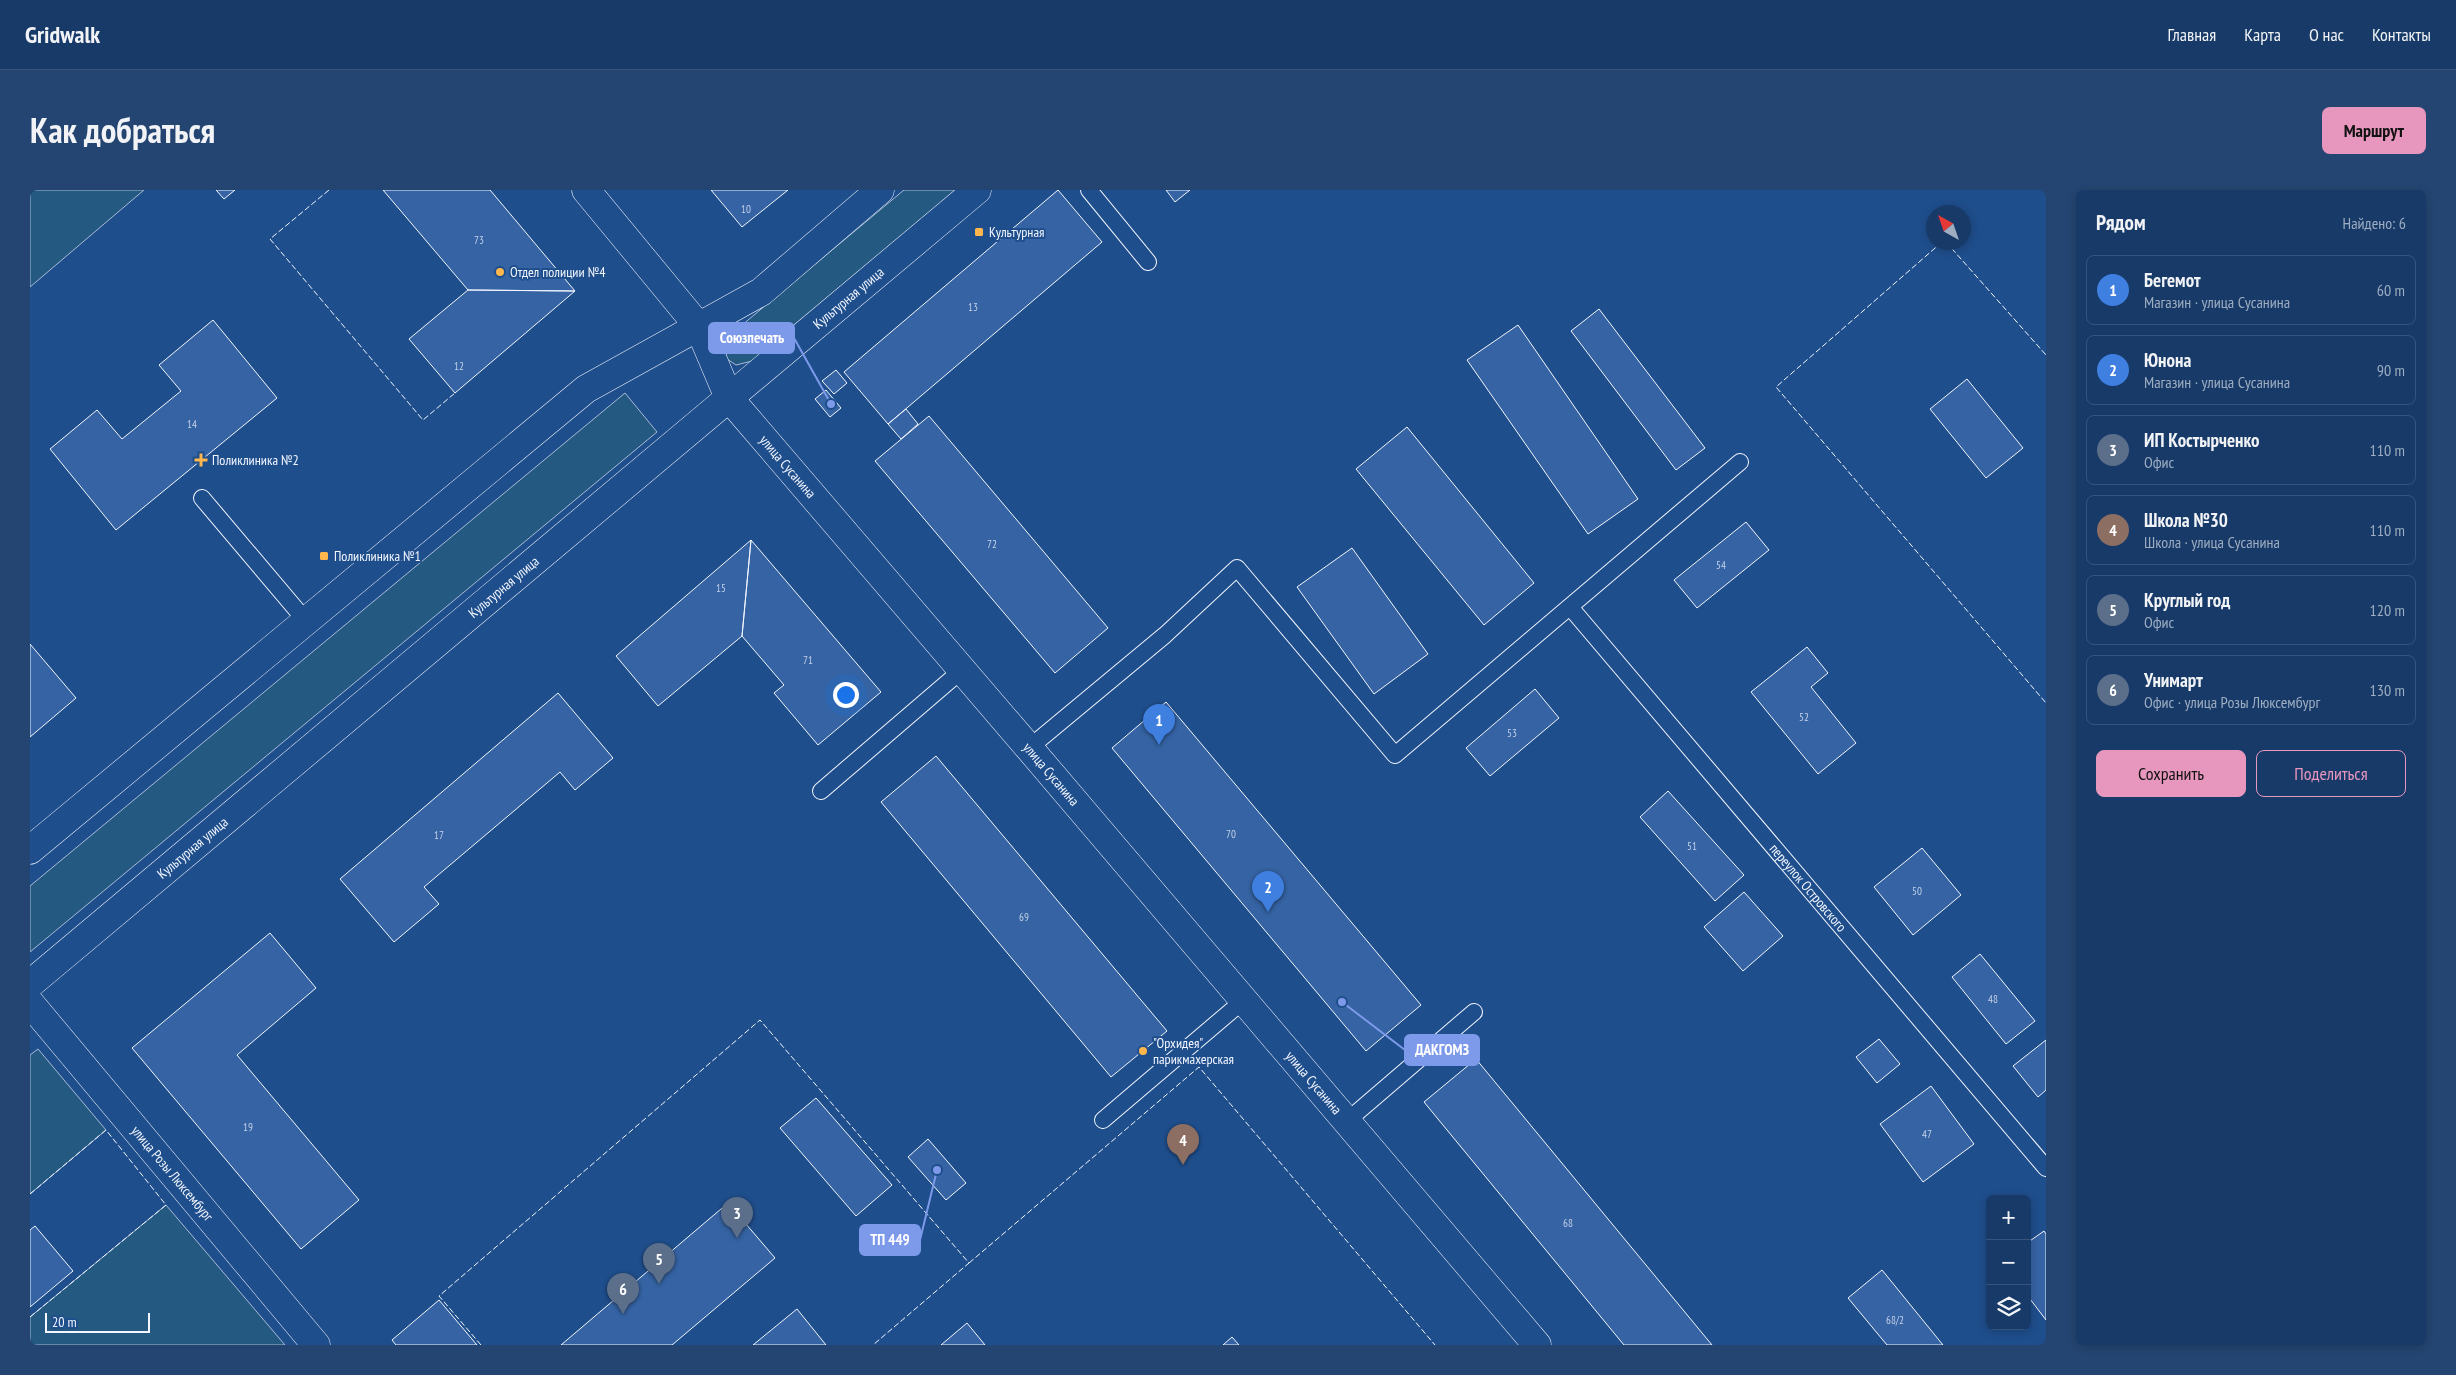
<!DOCTYPE html>
<html lang="ru">
<head>
<meta charset="utf-8">
<style>
  :root { --surface:#173a69; --page:#244571; --text:#f1f3f6; --muted:#9eadc0; --line:#36547d; --accent:#e797bd }
  body { margin:0; font-family:"PT Sans Narrow",sans-serif; background:var(--page); color:var(--text) }
  .controls { position:absolute; right:15px; bottom:15px; display:grid; overflow:hidden; border-radius:8px; box-shadow:0 2px 8px #0003 }
  .controls button { width:45px; height:45px; display:grid; place-items:center; padding:0; border:0; border-bottom:1px solid var(--line); background:var(--surface); color:var(--text); font:25px sans-serif }
  .compass { position:absolute; left:1896px; top:15px; width:45px; height:45px; border-radius:50%; background:var(--surface); box-shadow:0 2px 8px #0003; rotate:320deg }
  .scale { position:absolute; left:15px; bottom:12px; width:105px; box-sizing:border-box; padding-left:5px; border:2px solid #f2f6ff; border-top:0; font-size:14px; line-height:18px; white-space:nowrap; color:#f2f6ff; -webkit-text-stroke:4px #1f4e8c; paint-order:stroke }
  .you { position:absolute; left:815px; top:504px; width:18px; height:18px; margin:-12px; border:4px solid #fff; border-radius:50%; background:#1a73e8; box-shadow:0 0 0 8px #1a73e833 }
  .badge { display:grid; place-items:center; width:32px; height:32px; border-radius:50%; background:var(--accent); color:#fff; font-size:16px; font-weight:700 }
  .pin { position:absolute; translate:-50% -41px; filter:drop-shadow(0 1px 2px #0008) }
  .pin::after { content:''; position:absolute; top:26px; width:18px; height:15px; background:inherit; clip-path:polygon(0 0,100% 0,50% 100%) }
  .list { margin:0; padding:0; list-style:none }
  h2 { display:flex; justify-content:space-between; align-items:center; height:65px; margin:0; padding:0 20px; font-size:21px }
  h2 small { font-size:16px; font-weight:400; color:var(--muted) }
  .list li { display:grid; grid-template-columns:32px 1fr auto; gap:15px; align-items:center; box-sizing:border-box; height:70px; margin:0 10px 10px; padding:0 10px; border:1px solid var(--line); border-radius:8px }
  .list b { display:block; font-size:19px; white-space:nowrap }
  .list p { margin:0; font-size:16px; white-space:nowrap; color:var(--muted) }
  .list em { font-size:16px; font-style:normal; color:var(--muted) }
  .actions { display:flex; gap:10px; padding:15px 20px }
  .actions a { flex:1; padding:11px 0; border:1px solid var(--accent); border-radius:8px; text-align:center; font-size:18px; color:var(--accent) }
  .actions .main { background:var(--accent); color:#111 }
  .icon { flex:none; width:28px; height:28px; fill:none; stroke:currentColor; stroke-width:2; stroke-linecap:round; stroke-linejoin:round }
  .map { position:relative; flex:none; width:2016px; height:1155px; overflow:hidden; border-radius:8px }
  header { display:flex; align-items:center; gap:30px; box-sizing:border-box; height:70px; padding:0 25px; background:var(--surface); border-bottom:1px solid var(--line) }
  header strong { font-size:24px }
  nav { display:flex; gap:28px; margin-inline-start:auto; font-size:18px }
  .intro { display:flex; align-items:center; justify-content:space-between; box-sizing:border-box; height:120px; padding:0 30px }
  h1 { margin:0; font-size:35px }
  .button { padding:12px 22px; border-radius:8px; background:var(--accent); color:#111; font-size:18px; font-weight:700 }
  main { display:flex; gap:30px; padding:0 30px }
  aside { flex:1; background:var(--surface); border-radius:8px; box-shadow:0 2px 8px #0003 }
  .map>svg:first-child { display:block }
  .green { fill:#245a82; stroke:#a8bbd7 }
  .building { fill:#3563a3; stroke:#f2f6ff }
  .lines { fill:none; stroke-linecap:round; stroke-linejoin:round }
  .lane-casing { stroke:#f2f6ff; stroke-width:18 }
  .street-casing { stroke:#f2f6ff; stroke-width:29 }
  .lane { stroke:#1f4e8c; stroke-width:16 }
  .street { stroke:#1f4e8c; stroke-width:28 }
  .fence { stroke:#f2f6ff; stroke-width:1; stroke-dasharray:6 2.5; stroke-linecap:butt }
  .poi-dot { fill:#ffb74d; stroke:#1f4e8c; stroke-width:2 }
  .labels { text-anchor:middle; stroke-width:4; stroke-linejoin:round; paint-order:stroke }
  .number-label { font-size:11px; fill:#c3d1e8 }
  .poi-label { font-size:14px; fill:#f2f6ff; stroke:#1f4e8c; text-anchor:start }
  .street-label { font-size:14px; fill:#f2f6ff; stroke:#1f4e8c }
  .leader { fill:none; stroke:#7d9aea; stroke-width:2 }
  .callout-dot { fill:#7d9aea; stroke:#1f4e8c; stroke-width:2 }
  .callout { fill:#7d9aea; stroke:#7d9aea; stroke-width:2 }
  .callout-label { font-size:15px; text-anchor:middle; font-weight:bold; fill:#fff }
</style>
</head>
<body>
<header>
<strong>Gridwalk</strong>
<nav><a>Главная</a><a>Карта</a><a>О нас</a><a>Контакты</a></nav>
</header>
<div class="intro"><h1>Как добраться</h1><a class="button">Маршрут</a></div>
<main>
<div class="map">
<svg width="2016" height="1155" viewBox="0 0 2016 1155">
  <rect width="100%" height="100%" fill="#1f4e8c"/>
  <path class="green" d="M0,0H114L0,97Z
    M874,0H926L722,171L706,175L697,169L694,154L700,145Z
    M595,203L627,242L0,762V696Z
    M8,859L76,940L0,1004V865Z
    M136,1015L255,1155H0V1127Z"/>
  <path class="building" d="M186,0H205L194,9Z
    M353,0H460L545,101L438,100Z
    M681,0H758L712,37Z
    M1028,0L1072,52L858,234L814,182Z
    M1136,0H1160L1145,12Z
    M438,100L545,101L425,203L379,149Z
    M1569,119L1675,258L1646,280L1541,141Z
    M183,130L247,208L86,340L20,259L67,220L92,249L151,201L129,175Z
    M1488,135L1608,309L1558,344L1437,170Z
    M806,180L817,193L804,204L792,191Z
    M1937,189L1993,258L1956,288L1900,219Z
    M796,200L811,218L800,227L785,209Z
    M876,219L888,234L871,249L858,234Z
    M899,226L1078,438L1025,483L845,271Z
    M1377,237L1504,393L1454,435L1326,279Z
    M1716,332L1739,360L1667,418L1644,390Z
    M721,350L851,502L788,555L744,503L754,495L712,446Z
    M721,350L712,446L628,516L586,466Z
    M1322,358L1398,464L1344,504L1267,397Z
    M0,454L46,508L0,547Z
    M1777,457L1798,483L1781,497L1826,553L1788,584L1721,502Z
    M1505,499L1529,528L1460,586L1436,558Z
    M528,503L583,568L545,600L530,582L394,697L409,714L364,752L310,689Z
    M1136,512L1391,815L1336,861L1082,558Z
    M906,566L1137,841L1081,887L851,612Z
    M1638,601L1714,685L1685,711L1610,627Z
    M1892,658L1931,705L1883,745L1844,697Z
    M1714,702L1753,746L1713,781L1674,737Z
    M240,743L286,798L207,865L329,1010L271,1059L102,858Z
    M1950,764L2005,831L1976,854L1922,787Z
    M1849,849L1870,874L1847,893L1826,867Z
    M2016,850V900L2008,907L1983,876Z
    M1446,869L1682,1155H1594L1394,912Z
    M1901,896L1944,954L1893,992L1850,934Z
    M786,908L862,995L826,1026L750,938Z
    M898,949L936,993L916,1010L878,967Z
    M698,1013L745,1068L642,1155H531Z
    M5,1036L43,1081L0,1117V1040Z
    M2014,1041L2016,1044V1130L1997,1105V1053Z
    M1852,1080L1913,1155H1857L1818,1108Z
    M409,1110L447,1155H366L362,1150Z
    M767,1119L796,1155H723Z
    M937,1133L955,1155H911Z
    M1202,1147L1209,1155H1193Z"/>
  <g class="lines">
    <defs>
      <g id="lane">
        <path d="M1059,0L1118,72"/>
        <path d="M172,308L276,431"/>
        <path id="s1" d="M1540,417L2016,978"/>
        <path d="M999,558L1135,445L1207,378L1365,565L1710,272"/>
        <path d="M791,601L932,480"/>
        <path d="M1073,930L1214,810"/>
        <path d="M1317,931L1444,822"/>
      </g>
      <g id="street">
        <path id="s2" d="M556,0L669,137L699,208L999,558L1507,1155"/>
        <path d="M0,660L556,199L731,102L850,0"/>
        <path id="s3" d="M0,794L947,0"/>
        <path id="s4" d="M0,813L286,1155"/>
      </g>
    </defs>
    <use href="#lane" class="lane-casing"/>
    <use href="#street" class="street-casing"/>
    <use href="#lane" class="lane"/>
    <use href="#street" class="street"/>
    <path class="fence" d="M299,0L240,49L393,230L425,203
      M1912,52L1746,197L2016,513
      M1916,52L2016,165
      M0,1004L76,940L136,1015L0,1127
      M939,1073L1169,877L1405,1155
      M451,1155L409,1106L730,830L939,1073L843,1155"/>
  </g>
  <g class="poi-dot">
    <rect x="944" y="37" width="10" height="10" rx="2.5"/>
    <circle cx="470" cy="82" r="5"/>
    <path d="M168.5 262.5h5v5h5v5h-5v5h-5v-5h-5v-5h5z"/>
    <rect x="289" y="361" width="10" height="10" rx="2.5"/>
    <circle cx="1113" cy="861" r="5"/>
  </g>
  <g class="labels">
    <g class="number-label">
      <text x="716" y="23">10</text>
      <text x="449" y="54">73</text>
      <text x="943" y="121">13</text>
      <text x="429" y="180">12</text>
      <text x="162" y="238">14</text>
      <text x="962" y="358">72</text>
      <text x="1691" y="379">54</text>
      <text x="691" y="402">15</text>
      <text x="778" y="474">71</text>
      <text x="1774" y="531">52</text>
      <text x="1482" y="547">53</text>
      <text x="1201" y="648">70</text>
      <text x="409" y="649">17</text>
      <text x="1662" y="660">51</text>
      <text x="1887" y="705">50</text>
      <text x="994" y="731">69</text>
      <text x="1963" y="813">48</text>
      <text x="218" y="941">19</text>
      <text x="1897" y="948">47</text>
      <text x="1538" y="1037">68</text>
      <text x="1865" y="1134">68/2</text>
    </g>
    <g class="poi-label">
      <text x="959" y="47">Культурная</text>
      <text x="480" y="87">Отдел полиции №4</text>
      <text x="182" y="275">Поликлиника №2</text>
      <text x="304" y="371">Поликлиника №1</text>
      <text x="1123" y="858">"Орхидея"<tspan x="1123" dy="16">парикмахерская</tspan></text>
    </g>
    <g class="street-label">
      <text dy="5" stroke="none"><textPath href="#s3" startOffset="1068">Культурная улица</textPath></text>
      <text dy="5" stroke="none"><textPath href="#s2" startOffset="345">улица Сусанина</textPath></text>
      <text dy="5" stroke="none"><textPath href="#s3" startOffset="618">Культурная улица</textPath></text>
      <text dy="5" stroke="none"><textPath href="#s2" startOffset="750">улица Сусанина</textPath></text>
      <text dy="5" stroke="none"><textPath href="#s3" startOffset="212">Культурная улица</textPath></text>
      <text dy="5" stroke="none"><textPath href="#s1" startOffset="368">переулок Островского</textPath></text>
      <text dy="5" stroke="none"><textPath href="#s2" startOffset="1155">улица Сусанина</textPath></text>
      <text dy="5" stroke="none"><textPath href="#s4" startOffset="222">улица Розы Люксембург</textPath></text>
    </g>
  </g>
  <path class="leader" d="M801 214L764 148M1312 812L1375 860M907 980L890 1050"/>
  <g class="callout-dot">
    <circle cx="801" cy="214" r="5"/>
    <circle cx="1312" cy="812" r="5"/>
    <circle cx="907" cy="980" r="5"/>
  </g>
  <g class="callout">
    <rect x="679" y="133" width="85" height="30" rx="5"/>
    <rect x="1375" y="845" width="74" height="30" rx="5"/>
    <rect x="830" y="1035" width="60" height="30" rx="5"/>
  </g>
  <g class="callout-label">
    <text x="722" y="153">Союзпечать</text>
    <text x="1412" y="865">ДАКГОМЗ</text>
    <text x="860" y="1055">ТП 449</text>
  </g>
</svg>
<div class="controls">
<button>+</button>
<button>−</button>
<button><svg class="icon" aria-label="layers" viewBox="0 0 24 24"><path d="M12 4l9 5-9 5-9-5zM3 14l9 5 9-5"/></svg></button>
</div>
<svg class="compass" viewBox="-18 -18 36 36"><path d="M0-13l5 13h-10z" fill="#e53935"/><path d="M0 13l5-13h-10z" fill="#9eadc0"/></svg>
<div class="scale">20 m</div>
<div class="you"></div>
<div class="pin badge" style="left:1129px;top:555px;background:#3f7fe0">1</div>
<div class="pin badge" style="left:1238px;top:722px;background:#3f7fe0">2</div>
<div class="pin badge" style="left:707px;top:1048px;background:#5c6f8a">3</div>
<div class="pin badge" style="left:1153px;top:975px;background:#8d6e63">4</div>
<div class="pin badge" style="left:629px;top:1094px;background:#5c6f8a">5</div>
<div class="pin badge" style="left:593px;top:1124px;background:#5c6f8a">6</div>
</div>
<aside>
<h2>Рядом<small>Найдено: 6</small></h2>
<ul class="list">
<li><span class="badge" style="background:#3f7fe0">1</span><div><b>Бегемот</b><p>Магазин · улица Сусанина</p></div><em>60 m</em></li>
<li><span class="badge" style="background:#3f7fe0">2</span><div><b>Юнона</b><p>Магазин · улица Сусанина</p></div><em>90 m</em></li>
<li><span class="badge" style="background:#5c6f8a">3</span><div><b>ИП Костырченко</b><p>Офис</p></div><em>110 m</em></li>
<li><span class="badge" style="background:#8d6e63">4</span><div><b>Школа №30</b><p>Школа · улица Сусанина</p></div><em>110 m</em></li>
<li><span class="badge" style="background:#5c6f8a">5</span><div><b>Круглый год</b><p>Офис</p></div><em>120 m</em></li>
<li><span class="badge" style="background:#5c6f8a">6</span><div><b>Унимарт</b><p>Офис · улица Розы Люксембург</p></div><em>130 m</em></li>
</ul>
<div class="actions"><a class="main">Сохранить</a><a>Поделиться</a></div>
</aside>
</main>
</body>
</html>
